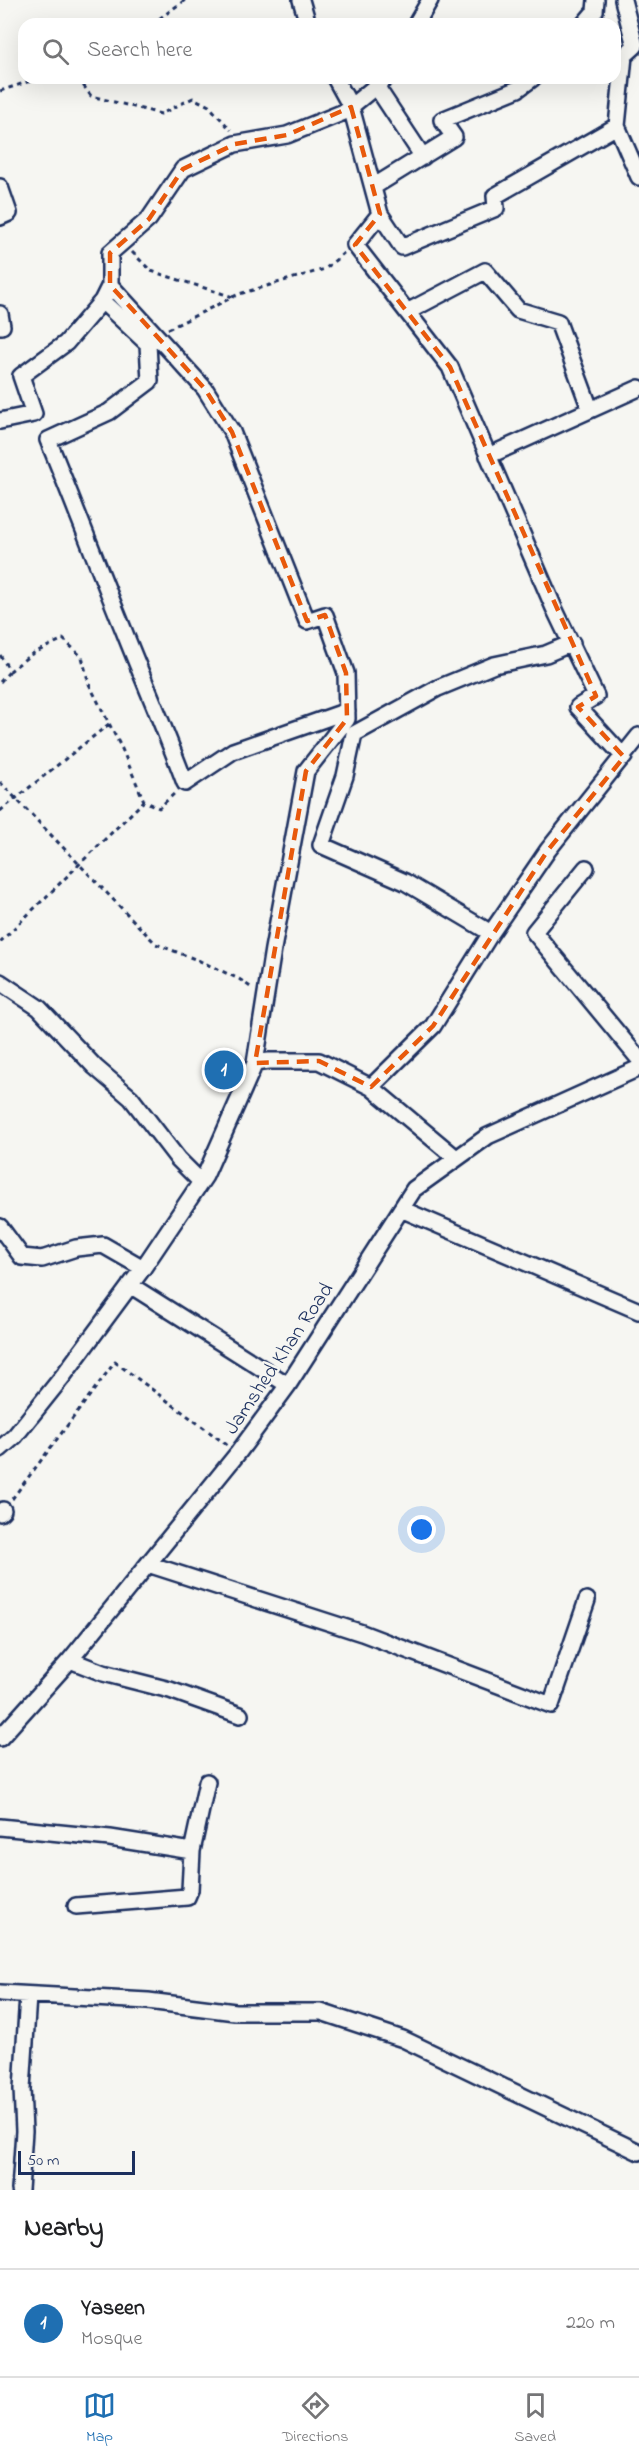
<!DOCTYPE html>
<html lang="en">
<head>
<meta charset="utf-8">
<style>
  :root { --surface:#fff; --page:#f6f6f6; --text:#202124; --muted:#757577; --line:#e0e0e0; --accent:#1f6fb2 }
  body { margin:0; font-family:"Indie Flower",sans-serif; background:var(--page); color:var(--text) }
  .scale { position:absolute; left:18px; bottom:15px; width:117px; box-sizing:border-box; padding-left:6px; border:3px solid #1b2f5e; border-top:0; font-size:16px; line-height:21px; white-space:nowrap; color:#1b2f5e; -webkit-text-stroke:4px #f6f6f2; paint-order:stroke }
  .you { position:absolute; left:422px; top:1530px; width:21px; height:21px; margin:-15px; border:4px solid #fff; border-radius:50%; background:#1a73e8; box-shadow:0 0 0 9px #1a73e833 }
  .badge { display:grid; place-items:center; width:39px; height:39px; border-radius:50%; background:var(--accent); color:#fff; font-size:20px; font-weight:700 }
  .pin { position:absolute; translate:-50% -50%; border:3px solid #fff; box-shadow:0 2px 6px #0006 }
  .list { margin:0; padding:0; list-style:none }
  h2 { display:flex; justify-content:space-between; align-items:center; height:78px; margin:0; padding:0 24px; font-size:26px }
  h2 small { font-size:20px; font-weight:400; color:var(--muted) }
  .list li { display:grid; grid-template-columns:39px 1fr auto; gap:18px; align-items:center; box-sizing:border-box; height:108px; padding:0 24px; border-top:2px solid var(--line) }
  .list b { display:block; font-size:22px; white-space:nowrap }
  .list p { margin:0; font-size:20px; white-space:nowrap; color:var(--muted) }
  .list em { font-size:20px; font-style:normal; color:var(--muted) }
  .icon { flex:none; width:33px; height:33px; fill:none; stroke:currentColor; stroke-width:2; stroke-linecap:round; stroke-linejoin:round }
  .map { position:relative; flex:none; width:639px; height:2190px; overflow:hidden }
  .search { position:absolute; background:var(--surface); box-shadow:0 6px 24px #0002; left:18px; right:18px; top:18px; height:66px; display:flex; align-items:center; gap:15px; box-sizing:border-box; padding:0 21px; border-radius:18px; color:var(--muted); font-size:22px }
  .sheet { height:186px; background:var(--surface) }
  nav { display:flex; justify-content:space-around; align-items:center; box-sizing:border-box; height:84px; border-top:2px solid var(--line); background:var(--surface); font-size:16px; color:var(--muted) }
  nav a { display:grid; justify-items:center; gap:3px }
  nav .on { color:var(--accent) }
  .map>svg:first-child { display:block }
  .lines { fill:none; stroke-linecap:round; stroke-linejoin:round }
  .minor-casing { stroke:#1b2f5e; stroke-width:20 }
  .path { stroke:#1b2f5e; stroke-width:3; stroke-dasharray:4.5 4.5; stroke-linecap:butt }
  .minor { stroke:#f6f6f2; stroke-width:15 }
  .marked { fill:none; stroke:#e8590c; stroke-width:4.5; stroke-dasharray:12 8; stroke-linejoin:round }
  .labels { text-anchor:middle; stroke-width:5; stroke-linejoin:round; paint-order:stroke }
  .street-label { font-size:21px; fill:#1b2f5e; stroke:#f6f6f2 }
</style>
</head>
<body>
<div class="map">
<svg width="639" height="2190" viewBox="0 0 639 2190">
  <rect width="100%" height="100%" fill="#f6f6f2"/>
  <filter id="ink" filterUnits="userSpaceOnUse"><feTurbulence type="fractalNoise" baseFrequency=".0167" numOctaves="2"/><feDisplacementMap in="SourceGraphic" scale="12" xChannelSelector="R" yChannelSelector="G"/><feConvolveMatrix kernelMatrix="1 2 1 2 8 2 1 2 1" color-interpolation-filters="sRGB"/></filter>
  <g filter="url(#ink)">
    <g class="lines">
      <defs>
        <path id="minor" d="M301,0L308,24
          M416,24L430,0
          M584,24L595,11L596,0
          M335,78L351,107L380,214L355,245L450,367L554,608L596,696L578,707L624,757
          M376,86L423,157
          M617,126L639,177
          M0,187L9,213L0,217
          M373,187L454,137L442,120L518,89L533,78
          M380,214L402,247L496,208L495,196L617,126L624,56L635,46L623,0
          M110,285L102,301L148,344L150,381L109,412L48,440C74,503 98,567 124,631C144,682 166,731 185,783L233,751L347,711
          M407,312L485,271L518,310L558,322L590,409
          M0,314L2,326H0
          M0,421L34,414L21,376L66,343L102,301
          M488,456L639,388
          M586,868L534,932L639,1059
          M491,933L405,882L321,845L345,776L354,734L438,688L494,665L546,654L572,643
          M0,982L39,1008L95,1067L131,1098L178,1159L201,1182
          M255,1063L273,949L306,771L347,719L346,673L325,615L307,621L232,432L205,389L110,285V253L149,219L183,169L235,144L287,135L344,112L386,78
          M371,1087L433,1026L491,933L548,850L639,736
          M401,1209L639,1311
          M0,1227L22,1257L42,1259L76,1248L103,1245L143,1268L205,1176L255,1063L269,1061H319L371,1087L456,1158
          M130,1285L288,1385
          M0,1449L15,1436L63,1376L143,1268
          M0,1513L3,1510
          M148,1564L362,1633L551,1705L587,1600
          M70,1660L103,1673L170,1690L240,1715
          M0,1738L70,1660L238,1453L288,1385L414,1189L488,1136L639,1068
          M0,1827L110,1838L192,1851
          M76,1906L187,1897L190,1890L192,1851L207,1782
          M0,1993L148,2001L235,2012H321L403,2039L639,2152
          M20,2190L24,2131L22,2089L28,1996"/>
      </defs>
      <use href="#minor" class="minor-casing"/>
      <path class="path" d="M152,24L185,0
        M78,78L91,96L161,114L193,98L209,106L231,130
        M0,91L27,82L52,78
        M132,252L151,271L233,297
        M168,329L239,294L325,269L345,252
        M0,655L10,671L30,655L63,639L82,657L89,684L122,749L144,801
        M0,682L10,671
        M0,782L156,944L200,961L239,979L252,988
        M0,811L109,724
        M0,942L144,801L159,808L176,792
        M12,1499L115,1362L227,1445"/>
      <use href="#minor" class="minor"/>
    </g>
  </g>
  <path class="marked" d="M351,107L380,214L355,245L450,367L596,696L578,707L624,757L548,850L433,1026L371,1087L319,1061L255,1063L306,771L347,719L346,673L325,615L307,621L232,432L205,389L110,285V253L149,219L183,169L235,144L287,135Z"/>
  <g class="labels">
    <g class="street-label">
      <text transform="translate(278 1358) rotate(-56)" y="7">Jamshed Khan Road</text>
    </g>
  </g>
</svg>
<div class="scale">50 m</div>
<div class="you"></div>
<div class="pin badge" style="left:224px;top:1070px">1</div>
<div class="search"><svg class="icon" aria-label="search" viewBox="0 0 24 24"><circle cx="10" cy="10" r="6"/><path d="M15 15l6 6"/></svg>Search here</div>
</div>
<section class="sheet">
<h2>Nearby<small></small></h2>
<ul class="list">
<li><span class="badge">1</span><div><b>Yaseen</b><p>Mosque</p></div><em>220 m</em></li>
</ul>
</section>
<nav>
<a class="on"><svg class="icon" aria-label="map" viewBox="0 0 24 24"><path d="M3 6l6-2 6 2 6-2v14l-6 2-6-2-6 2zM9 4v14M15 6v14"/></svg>Map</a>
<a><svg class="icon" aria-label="directions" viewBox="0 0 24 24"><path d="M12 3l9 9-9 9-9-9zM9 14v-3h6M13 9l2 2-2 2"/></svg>Directions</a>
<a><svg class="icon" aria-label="saved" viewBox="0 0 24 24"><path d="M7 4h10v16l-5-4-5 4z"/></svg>Saved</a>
</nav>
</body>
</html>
